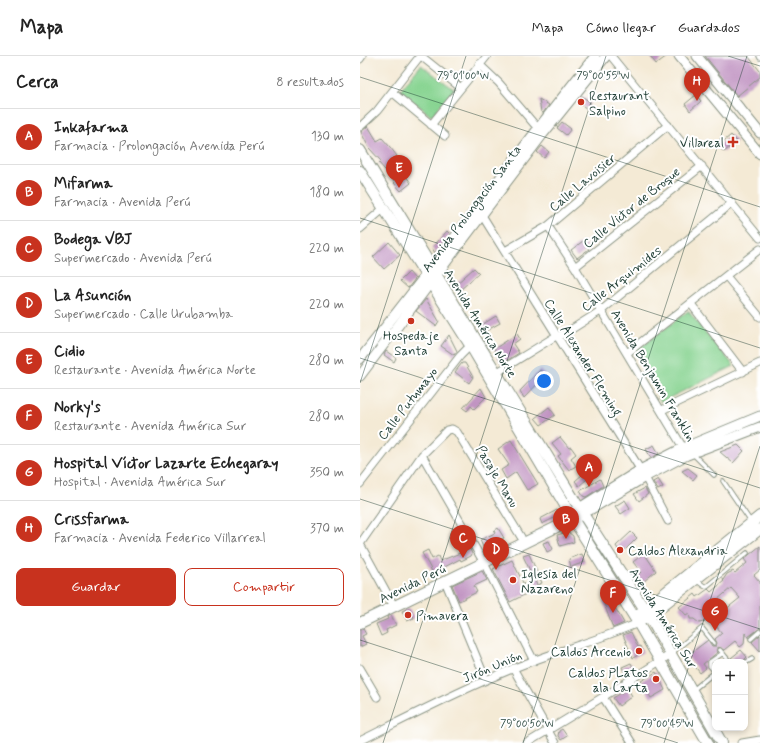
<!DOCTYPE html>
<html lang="es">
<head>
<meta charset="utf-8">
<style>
  :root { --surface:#fff; --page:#f2f2f2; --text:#222; --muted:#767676; --line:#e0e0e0; --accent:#c8321e }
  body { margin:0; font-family:Mynerve,sans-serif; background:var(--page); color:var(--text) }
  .controls { position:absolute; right:12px; bottom:12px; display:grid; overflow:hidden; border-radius:8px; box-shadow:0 2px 6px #0003 }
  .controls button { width:36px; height:36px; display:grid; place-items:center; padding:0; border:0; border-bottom:1px solid var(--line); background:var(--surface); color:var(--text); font:20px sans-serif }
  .you { position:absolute; left:184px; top:325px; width:14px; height:14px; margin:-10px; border:3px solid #fff; border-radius:50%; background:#1a73e8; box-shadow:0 0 0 6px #1a73e833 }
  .badge { display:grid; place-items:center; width:26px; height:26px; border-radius:50%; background:var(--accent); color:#fff; font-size:13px; font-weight:700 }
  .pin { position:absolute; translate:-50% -33px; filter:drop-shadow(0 1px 2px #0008) }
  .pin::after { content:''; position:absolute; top:21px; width:14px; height:12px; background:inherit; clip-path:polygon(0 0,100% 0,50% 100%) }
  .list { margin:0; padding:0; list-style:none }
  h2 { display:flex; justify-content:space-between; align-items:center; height:52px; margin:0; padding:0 16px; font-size:17px }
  h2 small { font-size:13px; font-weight:400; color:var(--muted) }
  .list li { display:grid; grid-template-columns:26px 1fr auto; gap:12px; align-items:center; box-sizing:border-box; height:56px; padding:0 16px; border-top:1px solid var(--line) }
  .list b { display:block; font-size:15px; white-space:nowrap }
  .list p { margin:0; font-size:13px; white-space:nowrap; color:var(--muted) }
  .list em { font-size:13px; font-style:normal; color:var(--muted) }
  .actions { display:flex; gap:8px; padding:12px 16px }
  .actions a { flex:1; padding:9px 0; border:1px solid var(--accent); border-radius:8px; text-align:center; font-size:14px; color:var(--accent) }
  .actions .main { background:var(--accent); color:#fff }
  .map { position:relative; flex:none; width:400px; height:687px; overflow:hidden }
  header { display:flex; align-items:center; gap:24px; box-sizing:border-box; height:56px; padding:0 20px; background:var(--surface); border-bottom:1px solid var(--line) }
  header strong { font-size:19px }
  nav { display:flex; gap:22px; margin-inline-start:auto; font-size:14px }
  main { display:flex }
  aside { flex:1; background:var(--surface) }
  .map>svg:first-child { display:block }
  .green { fill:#88d492; stroke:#548863 }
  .building { fill:#c194c2; fill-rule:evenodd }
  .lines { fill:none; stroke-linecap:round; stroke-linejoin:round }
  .lane-casing { stroke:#8a9484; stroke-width:5.5 }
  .street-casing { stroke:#8a9484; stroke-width:9 }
  .secondary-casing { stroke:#8a9484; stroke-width:11 }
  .primary-casing { stroke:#8a9484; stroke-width:12 }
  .lane { stroke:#fff; stroke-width:3.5 }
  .street { stroke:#fff; stroke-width:7 }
  .secondary { stroke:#fff; stroke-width:9 }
  .primary { stroke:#fff; stroke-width:10 }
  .ticks { fill:none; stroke:#1f3d34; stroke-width:1; stroke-opacity:0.45 }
  .poi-dot { fill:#c8321e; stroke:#fff; stroke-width:1.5 }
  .labels { text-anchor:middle; stroke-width:4; stroke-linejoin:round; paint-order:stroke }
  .poi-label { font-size:13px; fill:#1f3d34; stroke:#fff; text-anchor:start }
  .street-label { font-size:13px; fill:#1f3d34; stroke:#fff }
  .ticks-label { font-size:10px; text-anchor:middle; fill:#1f3d34; stroke:#fff; stroke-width:4; stroke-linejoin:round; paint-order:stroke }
</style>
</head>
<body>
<header>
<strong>Mapa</strong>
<nav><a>Mapa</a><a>Cómo llegar</a><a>Guardados</a></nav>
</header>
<main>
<aside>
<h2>Cerca<small>8 resultados</small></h2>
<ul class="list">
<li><span class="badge">A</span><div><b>Inkafarma</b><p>Farmacia · Prolongación Avenida Perú</p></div><em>130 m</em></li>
<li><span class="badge">B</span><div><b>Mifarma</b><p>Farmacia · Avenida Perú</p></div><em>180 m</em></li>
<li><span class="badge">C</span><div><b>Bodega VBJ</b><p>Supermercado · Avenida Perú</p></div><em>220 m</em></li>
<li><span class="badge">D</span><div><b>La Asunción</b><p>Supermercado · Calle Urubamba</p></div><em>220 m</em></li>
<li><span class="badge">E</span><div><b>Cidio</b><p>Restaurante · Avenida América Norte</p></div><em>280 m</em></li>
<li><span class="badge">F</span><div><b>Norky's</b><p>Restaurante · Avenida América Sur</p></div><em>280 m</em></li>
<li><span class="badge">G</span><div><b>Hospital Víctor Lazarte Echegaray</b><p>Hospital · Avenida América Sur</p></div><em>350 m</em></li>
<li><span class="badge">H</span><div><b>Crissfarma</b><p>Farmacia · Avenida Federico Villarreal</p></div><em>370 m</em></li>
</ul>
<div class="actions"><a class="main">Guardar</a><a>Compartir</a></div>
</aside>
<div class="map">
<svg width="400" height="687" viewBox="0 0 400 687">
  <rect width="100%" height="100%" fill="#fff"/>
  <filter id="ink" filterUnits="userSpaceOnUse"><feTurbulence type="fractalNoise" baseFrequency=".025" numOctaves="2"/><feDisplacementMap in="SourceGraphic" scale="8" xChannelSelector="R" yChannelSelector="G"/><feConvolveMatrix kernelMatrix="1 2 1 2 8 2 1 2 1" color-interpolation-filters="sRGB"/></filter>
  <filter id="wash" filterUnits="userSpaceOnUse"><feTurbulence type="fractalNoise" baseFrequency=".012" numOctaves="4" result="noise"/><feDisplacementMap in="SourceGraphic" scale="16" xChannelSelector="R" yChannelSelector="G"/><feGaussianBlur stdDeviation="0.9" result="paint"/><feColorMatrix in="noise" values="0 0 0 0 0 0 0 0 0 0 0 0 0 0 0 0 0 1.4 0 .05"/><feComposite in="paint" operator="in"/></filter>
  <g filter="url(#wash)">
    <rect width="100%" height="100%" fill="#f4ead5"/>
    <path class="green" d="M61,9L95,34L71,60L40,34Z
      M328,255L374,310L301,346L276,295Z"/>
    <g id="blocks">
      <path class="building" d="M290,0H307L296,8Z
        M345,0H388L400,15V21L377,40Z
        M336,39L341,45L330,55L325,48Z
        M222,40L231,47L227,53L218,46Z
        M179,43L189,49L183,57L181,56Z
        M202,66L211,73L206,79L197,72Z
        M8,70L17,85L22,82L30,91L37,100L33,103L51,127L41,135L34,127L35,126L19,107L21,105L9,92L1,76Z
        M371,79L377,85L364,96L358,90Z
        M182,90L189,96L184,102L177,96Z
        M87,175L90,178L75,197L72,192Z
        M223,185L229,193L217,202L211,194Z
        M29,186L40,199L24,213L13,201Z
        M114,212L119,217L99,235L94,230Z
        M49,216L55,223L48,232L40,225Z
        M66,243L79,265L76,270L56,255Z
        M136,260L140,267L124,276L120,270Z
        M157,278L160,283L153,288L159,297L143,307L141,306L134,293Z
        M89,279L97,295L94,299L81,290Z
        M26,295L36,302L34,306L24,299Z
        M102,307H105L113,321L109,327L95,316Z
        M180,314L186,319L164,342L160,335Z
        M121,332L126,341L114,353L111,350L107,355L103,352Z
        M189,351L195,359L181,369L175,362Z
        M200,381L209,392L211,391L216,398L211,402L216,410L209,414L198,400L201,398L192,387Z
        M151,384L178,428L167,434L156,416L146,423L141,414L149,409L138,393Z
        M294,389L299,398L291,402L286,393Z
        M378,389L384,395L373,407L360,396Z
        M238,405L242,410L219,430L215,425Z
        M328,412L337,419L333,424L322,415Z
        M240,423L243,430L226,441L223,440L220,435Z
        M298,423L303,431L298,434L293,426Z
        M285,432L288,438L279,445L274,438Z
        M265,444L270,452L261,458L255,450Z
        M197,454L200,459L182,468L180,463Z
        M138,472L144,482L123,491L120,484L135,477L134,475Z
        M208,476L213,480L214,486L200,490L197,479Z
        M271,476L277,482L261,498L256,490Z
        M189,485L193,493L187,496L183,487Z
        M400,490V514L394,519L400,526V572L388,581L385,577L384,588L380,591L375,585L364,594L358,591V596L343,608L346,612L340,617L327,600L348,584L352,590H356L357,587L355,583L362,577L348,561L344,566L339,567L334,563H330L329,557L326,559L319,551L335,538L337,541L348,533L351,536L364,525L363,524L367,518L373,515L375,517L387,507L384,503ZM371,532L380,542L365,554L357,544Z
        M110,493L112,498L111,500L101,505L100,503L73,517L62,497L68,494L72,503L78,500L80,505Z
        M284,497L296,515L283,526H279L277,519L281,516L273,506Z
        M169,498L182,527L177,529L163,500Z
        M222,498L225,506L211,511L209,503Z
        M152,504L168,537L150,546L133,513Z
        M122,515L127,524L114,530L117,536L99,545L92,529Z
        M250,543L264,567L253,572L243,545Z
        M49,552L54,562L47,565L42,555Z
        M31,559L36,569L26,574L27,577L21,580L16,568L28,563L27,561Z
        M0,573H3L6,578L2,580L6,588L0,591Z
        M271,576L278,591L280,590L283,596L273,602L263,579Z
        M400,579V595L392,586Z
        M381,594L387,601L382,606H373L371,602Z
        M271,607L275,615L266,620L262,611Z
        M296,616L305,634L291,642L281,625Z
        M268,633L272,640L259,650L253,642Z
        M202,673L207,680L201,684L198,680L199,675Z"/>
    </g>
  </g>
  <g filter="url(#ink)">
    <use href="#blocks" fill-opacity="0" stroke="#8a9484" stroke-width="1"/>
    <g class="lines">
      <defs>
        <path id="lane" d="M399,0L400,2
          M333,398L354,419
          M363,425L391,466
          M264,519L275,521
          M336,524L344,530H347L387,497
          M278,538L281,528
          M391,583L400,575
          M360,594L370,606
          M312,597L342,572L354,587
          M385,607L392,603
          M355,616L350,610V606L363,597
          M333,634L355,616"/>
        <path id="street" d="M61,0L101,32
          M251,0L400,182
          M0,3L2,0
          M119,8L139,27L181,76
          M32,36L85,80
          M71,69L127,0
          M0,71L17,55L60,0
          M120,156L285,421L308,465
          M188,170L215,211L325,395
          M0,173L23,153
          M145,195L188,170L308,69
          M215,211L342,110
          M366,220L400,261
          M331,248L383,316
          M267,297L400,193
          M136,317L196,280L204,278L242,254L372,147
          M302,354L400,307
          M62,399L124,507L174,605
          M0,428L100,300L113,287
          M0,488L62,399L87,374L92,373L97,376L161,481
          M0,488L34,550
          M85,525L126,624
          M0,612L17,641
          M153,612L195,687
          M243,641L272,687
          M0,685C50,660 100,634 152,613C193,596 237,585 278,567
          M167,687L243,641L311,598
          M382,687L400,684"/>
        <path id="secondary" d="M319,0L400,98
          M337,0L400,77
          M0,303C80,203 155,100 235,0
          M0,320L183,78L246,0
          M213,456L280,414L323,392L400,360
          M218,461L285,421L327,399L400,371"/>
        <path id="primary" d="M0,94L223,458L289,560L362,687
          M0,115L110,289L213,463L278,567L348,687
          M280,557L400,460
          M285,563L400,473
          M0,567L213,463"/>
      </defs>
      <use href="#lane" class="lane-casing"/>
      <use href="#street" class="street-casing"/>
      <use href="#secondary" class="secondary-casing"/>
      <use href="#primary" class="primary-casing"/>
      <use href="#lane" class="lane"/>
      <use href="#street" class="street"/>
      <use href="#secondary" class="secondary"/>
      <use href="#primary" class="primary"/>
    </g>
  </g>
  <path class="ticks" d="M368,0L400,10M0,21L400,151M0,162L400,292M0,302L400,432M0,327L106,0M0,443L400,573M0,584L318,687M23,687L246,0M163,687L387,0M304,687L400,390"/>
  <g class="poi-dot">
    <circle cx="221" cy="46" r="4"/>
    <path d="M371 80h4v4h4v4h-4v4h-4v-4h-4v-4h4z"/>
    <circle cx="51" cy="265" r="4"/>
    <circle cx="260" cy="494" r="4"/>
    <circle cx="153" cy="524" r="4"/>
    <circle cx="48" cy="559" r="4"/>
    <circle cx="279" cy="595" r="4"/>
    <circle cx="296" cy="623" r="4"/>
  </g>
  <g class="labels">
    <g class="poi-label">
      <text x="229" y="44">Restaurant<tspan x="229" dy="15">Salpino</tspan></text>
      <text x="364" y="91" text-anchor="end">Villareal</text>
      <text x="51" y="284" text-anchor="middle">Hospedaje<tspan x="51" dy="15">Santa</tspan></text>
      <text x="268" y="499">Caldos Alexandria</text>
      <text x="161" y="522">Iglesia del<tspan x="161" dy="15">Nazareno</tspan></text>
      <text x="56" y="564">Pimavera</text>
      <text x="271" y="600" text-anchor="end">Caldos Arcenio</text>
      <text x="288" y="621" text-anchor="end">Caldos PLatos<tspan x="288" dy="15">ala Carta</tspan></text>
    </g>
    <g class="street-label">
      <text transform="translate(222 126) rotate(-40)" y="5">Calle Lavoisier</text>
      <text transform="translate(271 151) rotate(-39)" y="5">Calle Victor de Broque</text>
      <text transform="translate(111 152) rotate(-53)" y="5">Avenida Prolongación Santa</text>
      <text transform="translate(261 222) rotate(-38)" y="5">Calle Arquimides</text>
      <text transform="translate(121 267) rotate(58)" y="5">Avenida América Norte</text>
      <text transform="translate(224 301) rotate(58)" y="5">Calle Alexander Fleming</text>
      <text transform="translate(294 319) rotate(59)" y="5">Avenida Benjamin Franklin</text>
      <text transform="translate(47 347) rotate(-52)" y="5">Calle Putumayo</text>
      <text transform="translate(138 420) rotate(59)" y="5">Pasaje Manu</text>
      <text transform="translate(52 527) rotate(-26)" y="5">Avenida Perú</text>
      <text transform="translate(304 562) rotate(58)" y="5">Avenida América Sur</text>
      <text transform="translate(132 610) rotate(-23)" y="5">Jirón Unión</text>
    </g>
  </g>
  <g class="ticks-label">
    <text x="103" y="23">79°01'00"W</text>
    <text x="243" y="23">79°00'55"W</text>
    <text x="167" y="671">79°00'50"W</text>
    <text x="307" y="671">79°00'45"W</text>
  </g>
</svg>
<div class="controls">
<button>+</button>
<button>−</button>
</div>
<div class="you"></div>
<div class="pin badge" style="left:229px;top:431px">A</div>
<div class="pin badge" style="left:206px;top:483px">B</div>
<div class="pin badge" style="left:103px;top:502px">C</div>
<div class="pin badge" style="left:136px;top:514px">D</div>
<div class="pin badge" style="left:39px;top:132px">E</div>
<div class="pin badge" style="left:253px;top:557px">F</div>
<div class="pin badge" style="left:355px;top:575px">G</div>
<div class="pin badge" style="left:337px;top:45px">H</div>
</div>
</main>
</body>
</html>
